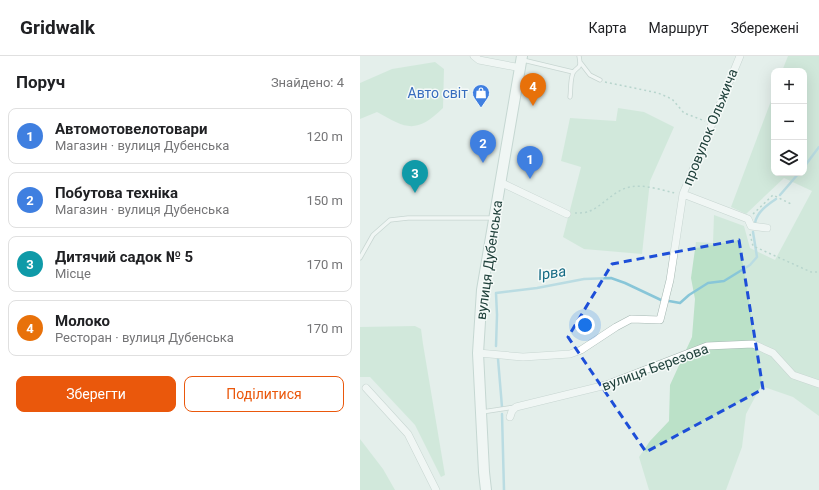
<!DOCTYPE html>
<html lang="uk">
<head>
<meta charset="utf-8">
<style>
  :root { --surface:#fff; --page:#f2f2f2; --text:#202124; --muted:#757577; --line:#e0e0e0; --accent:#ea580c }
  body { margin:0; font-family:Roboto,sans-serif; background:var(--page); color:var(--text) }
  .controls { position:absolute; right:12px; top:12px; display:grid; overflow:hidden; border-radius:8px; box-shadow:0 4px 16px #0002 }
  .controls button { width:36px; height:36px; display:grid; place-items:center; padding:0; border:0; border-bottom:1px solid var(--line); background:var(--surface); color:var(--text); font:20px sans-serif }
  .you { position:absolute; left:225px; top:269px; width:14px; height:14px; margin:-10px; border:3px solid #fff; border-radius:50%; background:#1a73e8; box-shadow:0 0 0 6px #1a73e833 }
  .badge { display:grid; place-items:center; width:26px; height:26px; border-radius:50%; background:var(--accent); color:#fff; font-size:13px; font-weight:700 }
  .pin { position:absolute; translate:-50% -33px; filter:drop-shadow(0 1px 2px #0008) }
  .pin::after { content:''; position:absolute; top:21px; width:14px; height:12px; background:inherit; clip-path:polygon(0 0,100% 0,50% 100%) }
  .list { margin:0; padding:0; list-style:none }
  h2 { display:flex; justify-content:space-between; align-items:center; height:52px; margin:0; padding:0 16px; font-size:17px }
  h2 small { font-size:13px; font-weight:400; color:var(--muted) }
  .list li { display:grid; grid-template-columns:26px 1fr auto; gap:12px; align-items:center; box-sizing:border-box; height:56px; margin:0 8px 8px; padding:0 8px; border:1px solid var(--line); border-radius:8px }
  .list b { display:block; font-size:15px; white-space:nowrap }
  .list p { margin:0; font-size:13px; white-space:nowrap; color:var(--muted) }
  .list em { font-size:13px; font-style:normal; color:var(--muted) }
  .actions { display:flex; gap:8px; padding:12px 16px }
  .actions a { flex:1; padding:9px 0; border:1px solid var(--accent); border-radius:8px; text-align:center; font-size:14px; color:var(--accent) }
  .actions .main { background:var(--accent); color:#fff }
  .icon { flex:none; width:22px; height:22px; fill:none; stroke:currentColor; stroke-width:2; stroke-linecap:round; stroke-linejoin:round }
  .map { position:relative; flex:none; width:459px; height:434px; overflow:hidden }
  header { display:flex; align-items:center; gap:24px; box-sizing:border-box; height:56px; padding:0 20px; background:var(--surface); border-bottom:1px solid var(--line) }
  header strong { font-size:19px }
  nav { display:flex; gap:22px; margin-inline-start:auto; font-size:14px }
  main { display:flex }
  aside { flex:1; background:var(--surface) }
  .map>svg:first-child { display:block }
  .green { fill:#bbe1c8 }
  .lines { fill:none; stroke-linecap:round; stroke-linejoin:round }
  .stream { stroke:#88c6d8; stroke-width:2.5 }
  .service-casing { stroke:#a6b8b3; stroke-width:5 }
  .minor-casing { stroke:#a6b8b3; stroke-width:8 }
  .secondary-casing { stroke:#a1bbb4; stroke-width:12 }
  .path { stroke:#82b5a8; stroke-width:1.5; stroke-dasharray:2 3; stroke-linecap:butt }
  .service { stroke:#fff; stroke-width:3.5 }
  .minor { stroke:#fff; stroke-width:7 }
  .secondary { stroke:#fff; stroke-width:10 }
  .marked { fill:none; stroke:#1d4ed8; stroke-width:3; stroke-dasharray:8 5; stroke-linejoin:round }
  .labels { text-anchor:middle; stroke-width:3; stroke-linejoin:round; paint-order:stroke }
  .shop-label { font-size:14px; fill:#366cbe; stroke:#f5faf8; text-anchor:end }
  .street-label { font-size:14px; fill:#21423c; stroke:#f5faf8 }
  .water-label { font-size:15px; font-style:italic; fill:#156a84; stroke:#f5faf8 }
</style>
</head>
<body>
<header>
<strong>Gridwalk</strong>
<nav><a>Карта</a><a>Маршрут</a><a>Збережені</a></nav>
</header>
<main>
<aside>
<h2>Поруч<small>Знайдено: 4</small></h2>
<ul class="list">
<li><span class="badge" style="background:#3f7fe0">1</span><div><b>Автомотовелотовари</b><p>Магазин · вулиця Дубенська</p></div><em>120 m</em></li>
<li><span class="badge" style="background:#3f7fe0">2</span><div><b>Побутова техніка</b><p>Магазин · вулиця Дубенська</p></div><em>150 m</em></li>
<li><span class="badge" style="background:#0f9aa8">3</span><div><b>Дитячий садок № 5</b><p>Місце</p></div><em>170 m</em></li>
<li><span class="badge" style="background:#e8710a">4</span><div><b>Молоко</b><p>Ресторан · вулиця Дубенська</p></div><em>170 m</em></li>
</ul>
<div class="actions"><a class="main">Зберегти</a><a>Поділитися</a></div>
</aside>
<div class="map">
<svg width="459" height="434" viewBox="0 0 459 434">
  <rect width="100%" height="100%" fill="#e4efeb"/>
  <path class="green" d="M428,0H459V360L433,341L401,330L386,358L382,391L366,434H289L279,401L290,385L309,365L310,329L332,281L335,243L331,222L336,186L353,187L354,159L384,170L390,192L415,204L452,135L424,122L386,158L371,151L414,37V117H444V15H422Z
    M75,6L84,13L83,52C56,78 47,73 17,56L0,63V27L32,13Z
    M258,52L284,56L314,71L290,125L282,198L224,193L203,181L221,111L201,105L210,62L256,65Z
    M55,270L61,273L63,288L85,419L81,421L55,369L10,321H0V271Z
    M0,383L23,413L35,434H0Z"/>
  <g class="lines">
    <path class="stream" d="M444,111L459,91
      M420,139L439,117
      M395,167C397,156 407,149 416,143
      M309,245L320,247L329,239L348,227L364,225L390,209L397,201L393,176
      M136,290L137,259L136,237L177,232L224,223L251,222L265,227L301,244
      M138,303L142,351
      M142,358L144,434"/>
    <defs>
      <path id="service" d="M163,4L213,16
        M220,6L230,19L240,24
        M210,41C211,34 210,24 213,17C217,9 222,15 219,0
        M0,202L13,179L30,164L48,162H134
        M122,356L155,351"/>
      <path id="minor" d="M114,0L119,4L161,12
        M380,0L323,138L388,163L391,170L407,172
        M140,126L207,158
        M118,297L163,301L210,298L221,294L256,271L271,263L300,264L310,224L323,138
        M6,332L48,378L76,434
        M150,361L152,355L156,351L246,329L347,290L393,288L413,297L433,319L459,328"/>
      <path id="secondary" d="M126,434L124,416L118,297L122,234L162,0"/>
    </defs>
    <use href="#service" class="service-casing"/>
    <use href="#minor" class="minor-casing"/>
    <use href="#secondary" class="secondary-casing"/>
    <path class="path" d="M245,26L298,37L312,43L324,57L345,65
      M215,157C220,157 226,157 230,155C244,149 254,134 270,131C284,128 301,134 315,137
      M393,158L413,139L431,148
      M390,178L393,190L451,216H459"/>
    <use href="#service" class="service"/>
    <use href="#minor" class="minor"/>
    <use href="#secondary" class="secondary"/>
  </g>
  <path d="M0 0H459V434H0ZM379,184L403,333L286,396L208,281L252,208Z" fill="#e4efeb" fill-opacity=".55" fill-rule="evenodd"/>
  <path class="marked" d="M379,184L403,333L286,396L208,281L252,208Z"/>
  <defs>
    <symbol id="shop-pin" viewBox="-11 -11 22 30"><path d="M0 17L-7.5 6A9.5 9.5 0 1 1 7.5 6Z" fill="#3f7fe0" stroke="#f5faf8"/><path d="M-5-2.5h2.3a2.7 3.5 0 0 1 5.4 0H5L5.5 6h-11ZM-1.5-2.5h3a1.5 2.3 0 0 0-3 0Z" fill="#fff"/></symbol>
  </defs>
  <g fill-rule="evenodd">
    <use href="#shop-pin" x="111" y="27" width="20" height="27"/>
  </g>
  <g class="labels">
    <g class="shop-label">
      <text x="108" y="42">Авто світ</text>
    </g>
    <g class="street-label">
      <text transform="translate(350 71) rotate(-68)" y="5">провулок Ольжича</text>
      <text transform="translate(129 204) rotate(-82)" y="5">вулиця Дубенська</text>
      <text transform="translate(295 311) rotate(-20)" y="5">вулиця Березова</text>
    </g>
    <g class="water-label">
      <text transform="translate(192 217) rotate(-9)" y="5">Ірва</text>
    </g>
  </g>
</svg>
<div class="controls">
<button>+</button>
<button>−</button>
<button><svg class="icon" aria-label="layers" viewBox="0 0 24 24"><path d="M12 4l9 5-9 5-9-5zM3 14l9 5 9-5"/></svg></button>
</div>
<div class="you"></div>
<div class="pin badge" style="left:170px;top:123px;background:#3f7fe0">1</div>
<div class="pin badge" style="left:123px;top:107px;background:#3f7fe0">2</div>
<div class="pin badge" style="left:55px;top:137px;background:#0f9aa8">3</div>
<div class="pin badge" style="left:173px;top:50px;background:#e8710a">4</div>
</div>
</main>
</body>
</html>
